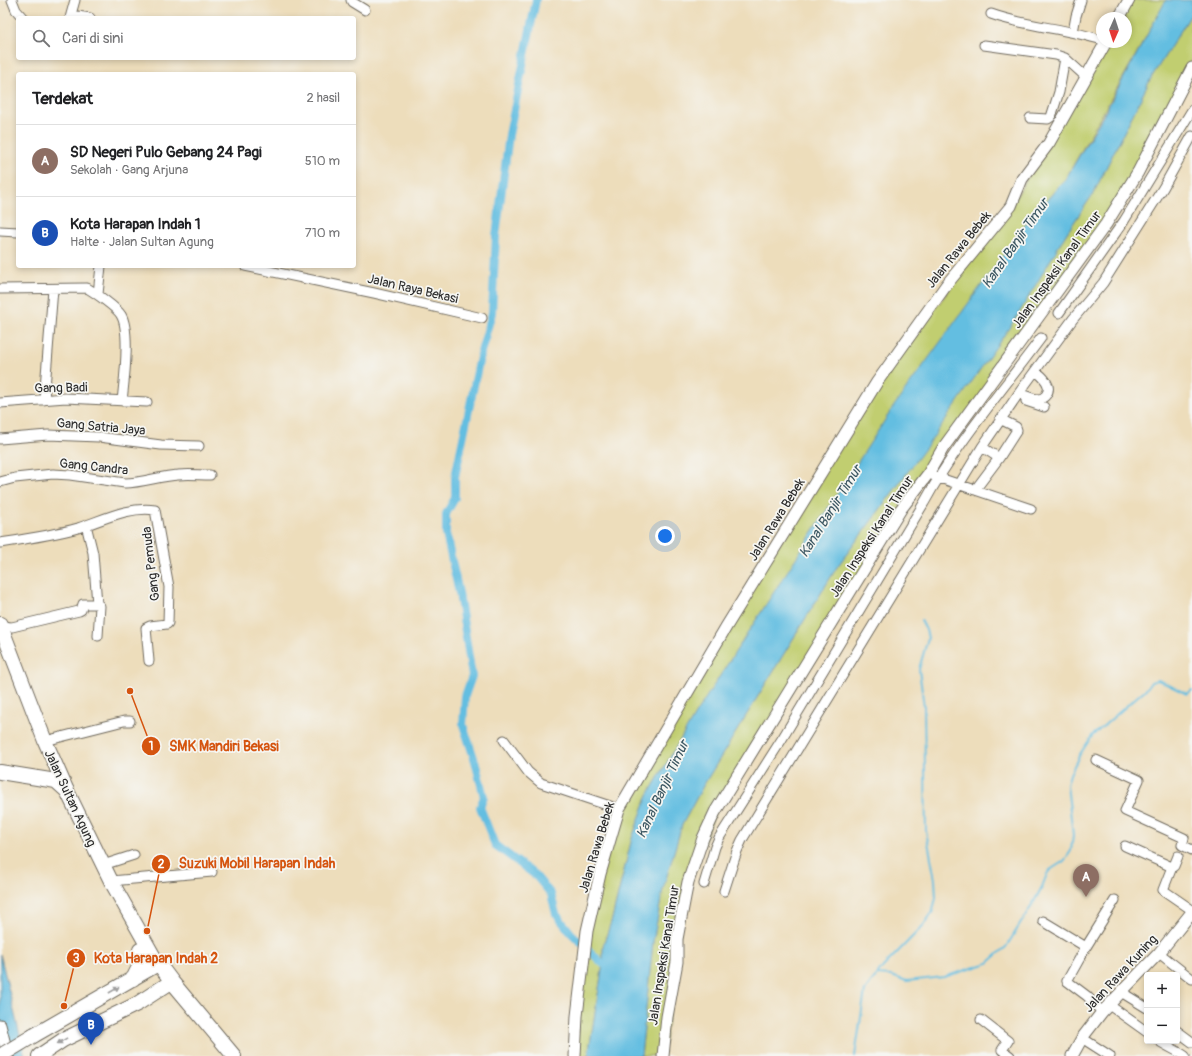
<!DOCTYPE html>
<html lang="id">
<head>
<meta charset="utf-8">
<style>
  :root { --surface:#fff; --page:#f2f2f2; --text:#202124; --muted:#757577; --line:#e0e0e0; --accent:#1a73e8 }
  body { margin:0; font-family:Pangolin,sans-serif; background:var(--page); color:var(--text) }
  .controls { position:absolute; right:12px; bottom:12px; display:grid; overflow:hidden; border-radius:4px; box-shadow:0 2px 6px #0003 }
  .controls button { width:36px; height:36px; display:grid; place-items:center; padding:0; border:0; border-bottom:1px solid var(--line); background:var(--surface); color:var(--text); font:20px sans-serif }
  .compass { position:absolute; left:1096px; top:12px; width:36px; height:36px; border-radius:50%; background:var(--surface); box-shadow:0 2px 6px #0003; rotate:183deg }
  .you { position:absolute; left:665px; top:536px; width:14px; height:14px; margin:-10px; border:3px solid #fff; border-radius:50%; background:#1a73e8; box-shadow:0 0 0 6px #1a73e833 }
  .badge { display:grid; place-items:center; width:26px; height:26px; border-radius:50%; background:var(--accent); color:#fff; font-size:13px; font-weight:700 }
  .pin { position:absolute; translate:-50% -33px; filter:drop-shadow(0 1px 2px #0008) }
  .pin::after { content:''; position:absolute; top:21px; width:14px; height:12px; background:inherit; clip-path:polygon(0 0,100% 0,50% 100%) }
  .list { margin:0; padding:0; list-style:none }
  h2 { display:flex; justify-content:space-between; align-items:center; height:52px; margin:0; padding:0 16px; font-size:17px }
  h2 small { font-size:13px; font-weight:400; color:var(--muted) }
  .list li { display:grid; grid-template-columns:26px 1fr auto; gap:12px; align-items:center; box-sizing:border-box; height:72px; padding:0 16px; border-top:1px solid var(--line) }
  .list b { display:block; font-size:15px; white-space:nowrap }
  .list p { margin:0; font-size:13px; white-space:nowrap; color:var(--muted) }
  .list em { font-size:13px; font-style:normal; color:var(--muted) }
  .icon { flex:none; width:22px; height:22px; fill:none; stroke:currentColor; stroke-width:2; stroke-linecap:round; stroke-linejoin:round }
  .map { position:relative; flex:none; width:1192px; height:1056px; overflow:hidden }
  .search { position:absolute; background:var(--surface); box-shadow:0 2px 6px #0003; left:16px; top:16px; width:340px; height:44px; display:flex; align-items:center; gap:10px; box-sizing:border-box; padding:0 14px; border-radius:4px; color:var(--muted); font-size:15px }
  .panel { position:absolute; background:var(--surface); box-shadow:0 2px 6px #0003; left:16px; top:72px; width:340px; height:196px; border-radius:4px }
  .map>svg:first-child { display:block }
  .green { fill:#c1ce6f; stroke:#767c4d }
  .water { fill:#64bee1; stroke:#487486 }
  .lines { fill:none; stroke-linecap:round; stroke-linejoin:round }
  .stream { stroke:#64bee1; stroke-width:2 }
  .canal { stroke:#64bee1; stroke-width:8 }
  .minor-casing { stroke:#6f695d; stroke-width:11 }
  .tertiary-casing { stroke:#6f695d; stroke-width:13 }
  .primary-casing { stroke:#6f695d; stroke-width:16 }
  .trunk-casing { stroke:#6f695d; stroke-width:16 }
  .minor { stroke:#fff; stroke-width:9 }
  .tertiary { stroke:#fff; stroke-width:11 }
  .primary { stroke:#fff; stroke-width:14 }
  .trunk { stroke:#fff; stroke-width:14 }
  .trunk-bridge-casing { stroke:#6f695d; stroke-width:16; stroke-linecap:butt }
  .trunk-bridge { stroke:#fff; stroke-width:14 }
  .oneway { fill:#a0a0a0 }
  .labels { text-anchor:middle; stroke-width:3.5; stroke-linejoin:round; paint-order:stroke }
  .street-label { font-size:13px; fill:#2b2b2b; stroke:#f6f6f2 }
  .water-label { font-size:14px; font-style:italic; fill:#3c5762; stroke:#f6f6f2 }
  .leader { fill:none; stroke:#d5540f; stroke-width:1.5 }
  .callout-dot { fill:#d5540f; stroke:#f6f6f2; stroke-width:1.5 }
  .mark-label { font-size:12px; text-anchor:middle; font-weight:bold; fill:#fff }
  .callout-label { font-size:14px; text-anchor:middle; font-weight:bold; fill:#d5540f; stroke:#f6f6f2; stroke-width:3.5; stroke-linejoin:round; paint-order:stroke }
</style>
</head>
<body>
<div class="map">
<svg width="1192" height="1056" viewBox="0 0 1192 1056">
  <rect width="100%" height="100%" fill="#f6f6f2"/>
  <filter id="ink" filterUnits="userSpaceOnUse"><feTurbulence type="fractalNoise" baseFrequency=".025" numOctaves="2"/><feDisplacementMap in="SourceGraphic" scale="8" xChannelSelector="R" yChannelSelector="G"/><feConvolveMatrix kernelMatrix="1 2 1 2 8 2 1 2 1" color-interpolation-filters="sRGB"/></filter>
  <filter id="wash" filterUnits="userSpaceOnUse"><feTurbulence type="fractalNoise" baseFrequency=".012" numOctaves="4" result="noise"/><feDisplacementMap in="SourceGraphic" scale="16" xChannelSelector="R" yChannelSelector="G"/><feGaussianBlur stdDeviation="0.9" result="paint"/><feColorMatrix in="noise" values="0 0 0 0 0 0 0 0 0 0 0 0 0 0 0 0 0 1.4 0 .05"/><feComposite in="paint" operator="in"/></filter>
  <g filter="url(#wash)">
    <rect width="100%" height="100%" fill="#edddbb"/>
    <path class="green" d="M1129,0H1167L1066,178L1025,225L806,545L694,717L648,795L632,838L612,919L603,946V964L588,1056H575L587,931L619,809L859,412L1011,206L1106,42H1126V18H1119Z
      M1192,13V68L1138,172L943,448L715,812L685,897L663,1056H641L653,942L663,889L682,825L703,786L837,567L904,477L1093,194L1151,78Z"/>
    <path class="water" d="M1166,0H1192V13L1151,78L1093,194L1066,234L1016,318L930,442L837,567L703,786L682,825L663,889L653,942L641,1056H588L603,964V946L612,919L632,838L648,795L696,713L894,406L1025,225L1066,178L1103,116Z
      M0,954L25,1056H8L0,1024Z"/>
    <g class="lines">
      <path class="stream" d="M877,975L891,976L907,981L944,977L988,963L1006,947L1031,907L1042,887L1047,874L1050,870L1064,861L1071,851L1073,835L1067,785L1070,774L1080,754L1092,736L1147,688L1151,682L1158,680L1187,694L1192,690
        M855,1056L865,991L883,967L923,926L932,913L936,898L935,880L926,831L924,707L919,669L928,638L926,630L921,620"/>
      <path class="canal" d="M536,0L509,135L496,236L492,313L481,352L455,477V498L446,514V534L459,593L472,676L465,696L463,725L475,761L484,797L480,807L495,845L535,875L551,894L556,914L571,933L603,964"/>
    </g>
  </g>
  <g filter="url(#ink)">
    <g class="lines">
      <defs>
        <path id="minor" d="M12,0L16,10L23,18
          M351,0L352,2L365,10
          M991,14C1027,27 1066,28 1102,40
          M71,15L90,18
          M70,18L75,0
          M1073,32L1076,16L1081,0
          M984,45L1056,55L1065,58L1086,77
          M1030,118L1048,119L1051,117L1059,92L1065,58
          M0,231L18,232
          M245,266L374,293L482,318
          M0,289L87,288C94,292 117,308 121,315C131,331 124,382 122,401
          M98,294L101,266
          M1059,313L1124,221L1192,110
          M1019,393C1024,395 1031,398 1037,399C1041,399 1044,398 1046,395C1053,386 1043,376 1035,371
          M44,400L53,289
          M1026,401L1044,407
          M0,403L66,398L147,402
          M0,439L48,435L99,437L161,445L199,446
          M982,447L999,458
          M934,476L1031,509
          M0,482L15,478L53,474L70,475L125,483C143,483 160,476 178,475C188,474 199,475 210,475
          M975,490L999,458L1017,430L1016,427L1000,419
          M86,525L93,553L97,604
          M0,543C26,539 53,535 78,528C103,520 129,506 155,510L169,587L168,623L167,624L150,626L146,628L149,661
          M0,626L12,627L79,611L81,610L83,604H97L100,606L98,636
          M504,740L528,772L541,783L619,809
          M45,741L124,721H130
          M1096,760L1139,780L1125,811L1184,838L1182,845L1192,850
          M1125,846L1172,867L1163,890L1192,910
          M103,865L134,855
          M1172,867L1174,866L1178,856
          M111,881L212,872
          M704,884L715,847L719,838L782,739L924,503C956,444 1001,392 1041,338
          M724,891L737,851L742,840L982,447L1019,393L1073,319L1103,283L1163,188L1192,136
          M1043,921L1086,947
          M1159,953L1192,979
          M1121,992L1147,1008
          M1109,1005L1147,1032
          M1102,1012L1087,996L1067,981L1086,947L1115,900
          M981,1020L1008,1041L1002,1050L1010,1056
          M1177,1031L1192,1042
          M1082,1038L1110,1056
          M1159,1041C1168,1047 1176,1050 1185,1056"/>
        <path id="tertiary" d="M1119,18L1129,0
          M0,1025L8,1056
          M575,1056L577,1016L587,931L600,874L619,809L726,627L877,382L947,284L1011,206L1022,179L1049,143L1106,42
          M663,1056L667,1017L677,962V939L685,897L688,882L703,838L715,812L901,509L928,474L943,448L1106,224L1138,172L1192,68
          M1072,1056L1082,1038L1102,1012L1159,953L1192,912"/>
        <path id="primary" d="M0,772L56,781L67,791"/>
        <path id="trunk" d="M0,624L45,741L67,791L111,881L155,959L173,983L234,1056
          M133,979L141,963L140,950
          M33,1036L158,964
          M39,1056L63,1040L137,1004L171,982"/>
      </defs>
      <use href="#minor" class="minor-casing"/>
      <use href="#tertiary" class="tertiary-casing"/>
      <use href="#primary" class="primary-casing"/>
      <use href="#trunk" class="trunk-casing"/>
      <use href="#minor" class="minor"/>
      <use href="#tertiary" class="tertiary"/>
      <use href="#primary" class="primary"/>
      <use href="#trunk" class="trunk"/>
      <defs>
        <path id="trunk-bridge" d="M0,1056L33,1036"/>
      </defs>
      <use href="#trunk-bridge" class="trunk-bridge-casing"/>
      <use href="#trunk-bridge" class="trunk-bridge"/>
    </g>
    <defs><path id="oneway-solid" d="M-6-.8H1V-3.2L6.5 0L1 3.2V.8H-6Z"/></defs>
    <g class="oneway">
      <use href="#oneway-solid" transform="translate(114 990) rotate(-30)"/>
      <use href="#oneway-solid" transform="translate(62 1041) rotate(149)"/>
    </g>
  </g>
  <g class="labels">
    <g class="street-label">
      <text transform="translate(958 249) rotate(-51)" y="5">Jalan Rawa Bebek</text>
      <text transform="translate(1056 269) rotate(-54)" y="5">Jalan Inspeksi Kanal Timur</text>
      <text transform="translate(413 288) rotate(13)" y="5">Jalan Raya Bekasi</text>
      <text transform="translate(61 387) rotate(-1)" y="5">Gang Badi</text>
      <text transform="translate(101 426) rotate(5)" y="5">Gang Satria Jaya</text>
      <text transform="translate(94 466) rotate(6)" y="5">Gang Candra</text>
      <text transform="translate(776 519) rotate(-58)" y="5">Jalan Rawa Bebek</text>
      <text transform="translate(871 536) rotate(-57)" y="5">Jalan Inspeksi Kanal Timur</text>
      <text transform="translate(150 564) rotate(-97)" y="5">Gang Pemuda</text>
      <text transform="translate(71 798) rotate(65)" y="5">Jalan Sultan Agung</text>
      <text transform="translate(596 847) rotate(-73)" y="5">Jalan Rawa Bebek</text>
      <text transform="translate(663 955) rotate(-81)" y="5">Jalan Inspeksi Kanal Timur</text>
      <text transform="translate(1120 973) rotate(-47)" y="5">Jalan Rawa Kuning</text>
    </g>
    <g class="water-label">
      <text transform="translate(1015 243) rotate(-55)" y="5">Kanal Banjir Timur</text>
      <text transform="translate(830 511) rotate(-58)" y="5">Kanal Banjir Timur</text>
      <text transform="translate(662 789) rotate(-65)" y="5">Kanal Banjir Timur</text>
    </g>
  </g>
  <path class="leader" d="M130 691L151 746M147 931L161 864M64 1006L76 958"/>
  <g class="callout-dot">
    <circle cx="130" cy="691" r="4"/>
    <circle cx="147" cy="931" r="4"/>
    <circle cx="64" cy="1006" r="4"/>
    <circle cx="151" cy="746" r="10"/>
    <circle cx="161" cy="864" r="10"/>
    <circle cx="76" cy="958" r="10"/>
  </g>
  <g class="mark-label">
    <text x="151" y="750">1</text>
    <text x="161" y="868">2</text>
    <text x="76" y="962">3</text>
  </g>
  <g class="callout-label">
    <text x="224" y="751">SMK Mandiri Bekasi</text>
    <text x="257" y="868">Suzuki Mobil Harapan Indah</text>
    <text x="156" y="963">Kota Harapan Indah 2</text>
  </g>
</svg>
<div class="controls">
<button>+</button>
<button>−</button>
</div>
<svg class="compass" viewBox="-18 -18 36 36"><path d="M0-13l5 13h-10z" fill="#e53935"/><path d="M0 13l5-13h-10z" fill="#757577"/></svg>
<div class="you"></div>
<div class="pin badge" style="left:1086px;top:897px;background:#8d6e63">A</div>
<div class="pin badge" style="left:91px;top:1045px;background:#1a4fb4">B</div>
<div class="search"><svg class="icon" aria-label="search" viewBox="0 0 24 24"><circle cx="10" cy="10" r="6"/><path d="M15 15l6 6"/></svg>Cari di sini</div>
<section class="panel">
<h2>Terdekat<small>2 hasil</small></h2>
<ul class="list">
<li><span class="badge" style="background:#8d6e63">A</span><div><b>SD Negeri Pulo Gebang 24 Pagi</b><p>Sekolah · Gang Arjuna</p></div><em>510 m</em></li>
<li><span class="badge" style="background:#1a4fb4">B</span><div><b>Kota Harapan Indah 1</b><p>Halte · Jalan Sultan Agung</p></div><em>710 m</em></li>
</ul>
</section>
</div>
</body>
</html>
